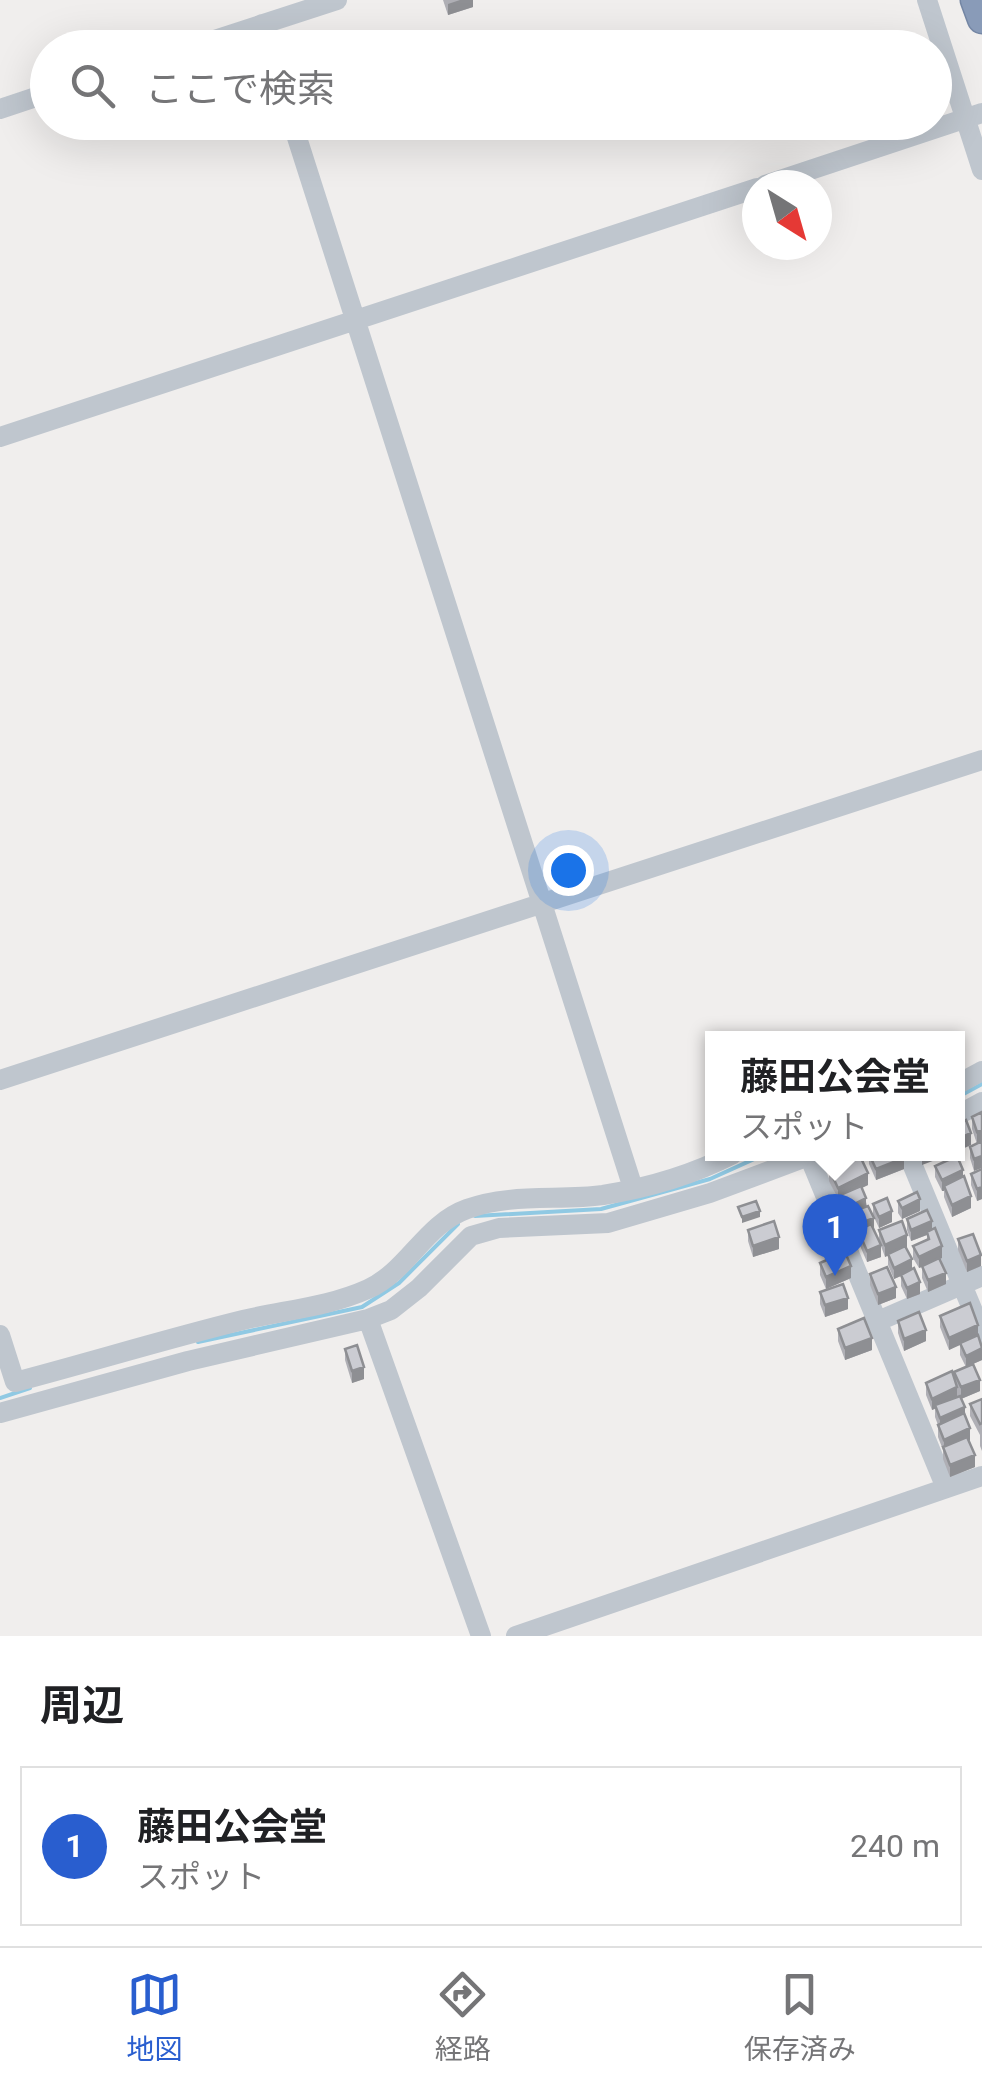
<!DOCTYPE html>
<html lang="ja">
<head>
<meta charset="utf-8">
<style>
  :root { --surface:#fff; --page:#f2f2f2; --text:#202124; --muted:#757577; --line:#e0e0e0; --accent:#295ecf }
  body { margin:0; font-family:Roboto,"Noto Sans JP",sans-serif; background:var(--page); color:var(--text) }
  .compass { position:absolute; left:742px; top:170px; width:90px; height:90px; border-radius:50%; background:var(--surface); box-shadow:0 10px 40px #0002; rotate:143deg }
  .you { position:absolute; left:568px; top:870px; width:35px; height:35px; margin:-25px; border:8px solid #fff; border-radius:50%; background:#1a73e8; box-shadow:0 0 0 15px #1a73e833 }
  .badge { display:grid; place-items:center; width:65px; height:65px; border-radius:50%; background:var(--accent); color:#fff; font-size:32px; font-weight:700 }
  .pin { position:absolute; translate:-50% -82px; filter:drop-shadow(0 2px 5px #0008) }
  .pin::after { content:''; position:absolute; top:52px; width:35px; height:30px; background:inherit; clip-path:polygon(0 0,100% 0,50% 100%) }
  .popup { position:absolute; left:705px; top:1031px; width:260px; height:130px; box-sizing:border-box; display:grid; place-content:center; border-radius:0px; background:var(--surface); filter:drop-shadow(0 2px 8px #0005); font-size:32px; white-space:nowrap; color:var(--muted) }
  .popup b { font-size:38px; color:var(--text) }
  .popup::after { content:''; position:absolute; left:50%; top:100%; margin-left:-20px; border:20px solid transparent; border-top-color:var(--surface) }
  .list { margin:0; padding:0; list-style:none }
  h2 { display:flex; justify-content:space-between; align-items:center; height:130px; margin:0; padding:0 40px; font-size:42px }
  h2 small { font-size:32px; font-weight:400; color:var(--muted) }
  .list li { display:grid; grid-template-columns:65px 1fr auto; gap:30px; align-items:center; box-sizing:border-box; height:160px; margin:0 20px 20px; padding:0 20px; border:2px solid var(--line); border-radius:0px }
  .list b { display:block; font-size:38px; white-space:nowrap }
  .list p { margin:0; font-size:32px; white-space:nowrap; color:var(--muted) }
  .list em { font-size:32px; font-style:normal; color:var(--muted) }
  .icon { flex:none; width:55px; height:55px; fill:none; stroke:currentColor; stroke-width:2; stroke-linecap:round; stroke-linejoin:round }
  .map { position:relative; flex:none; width:982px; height:1636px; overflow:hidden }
  .search { position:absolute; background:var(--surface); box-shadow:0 10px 40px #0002; left:30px; right:30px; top:30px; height:110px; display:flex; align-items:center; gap:25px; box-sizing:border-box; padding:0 35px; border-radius:55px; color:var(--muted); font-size:38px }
  .sheet { height:310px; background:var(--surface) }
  nav { display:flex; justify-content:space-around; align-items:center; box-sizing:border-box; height:140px; border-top:2px solid var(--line); background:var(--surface); font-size:28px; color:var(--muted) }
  nav a { display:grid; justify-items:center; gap:5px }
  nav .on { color:var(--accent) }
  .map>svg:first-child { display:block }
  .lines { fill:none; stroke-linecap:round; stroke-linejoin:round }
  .stream { stroke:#90c9e3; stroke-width:4 }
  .highway-casing { stroke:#7486a4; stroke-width:31 }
  .minor { stroke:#bfc6ce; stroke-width:20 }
  .highway { stroke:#899bb8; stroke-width:28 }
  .wall { fill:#afafb5 }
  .shaded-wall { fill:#8e8f93 }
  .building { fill:#cbccd2; stroke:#8e8f93; stroke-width:2.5 }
</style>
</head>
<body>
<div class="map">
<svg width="982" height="1636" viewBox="0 0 982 1636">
  <rect width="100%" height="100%" fill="#f0eeed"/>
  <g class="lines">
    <path class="stream" d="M958,1097L982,1084
      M475,1216L601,1209L710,1179L765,1154
      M198,1342L362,1307L399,1283L458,1224
      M0,1398L30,1388"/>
    <defs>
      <path id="highway" d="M975,0L982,19"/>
    </defs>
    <use href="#highway" class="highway-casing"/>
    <path class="minor" d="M927,0L982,170
      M262,24L269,48
      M190,48L337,0
      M0,109L48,93
      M292,122L633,1188
      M765,185L982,113
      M0,437L757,188
      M0,1080L982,760
      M958,1084L982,1071
      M958,1115L982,1102
      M818,1154L809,1156L946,1488
      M908,1154L982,1333
      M368,1319L481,1636
      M876,1322L982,1276
      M0,1335L15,1382C91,1362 166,1339 243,1320C285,1310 328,1307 368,1289C408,1271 425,1224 467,1209C510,1193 559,1201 603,1195C647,1188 694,1174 733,1154
      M0,1413L188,1361L368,1319L391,1310L419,1288L471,1236L499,1228L608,1223L710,1193L809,1156
      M516,1636L982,1476"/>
    <use href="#highway" class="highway"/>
  </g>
  <path class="wall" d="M443,0H473V7L448,15Z
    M982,1112L974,1171L970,1158V1147L977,1144L972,1129V1117Z
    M869,1154L904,1169L876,1180L869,1164Z
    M935,1166L963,1177L971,1208L952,1217L944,1197V1191H942L935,1177Z
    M829,1169L868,1185L862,1188L874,1230L879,1242V1230L907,1247H906L920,1294L907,1299L901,1286V1276L894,1279L888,1265V1255L885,1257L881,1246V1257L867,1262L858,1241V1235L853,1223V1216L846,1219L840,1206V1198L838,1199L829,1181Z
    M982,1169V1199L977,1201L971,1185V1174Z
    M898,1201L920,1211L902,1219L898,1213Z
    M873,1204L892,1222L879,1228L873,1215Z
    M907,1219L932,1230L942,1258L939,1259L946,1284L928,1292L922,1278V1267L919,1268L913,1258V1246L927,1240V1235L911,1241L907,1230Z
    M748,1230L779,1249L753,1257L748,1241Z
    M958,1239L981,1266L967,1272L958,1250Z
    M820,1263L851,1278L826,1289L820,1275Z
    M870,1274L896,1298L878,1305L870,1285Z
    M820,1292L848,1309L825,1317L820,1304Z
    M940,1316L978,1335L982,1344V1360L973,1364L980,1391L961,1399L975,1467L950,1477L943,1459V1450L938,1437V1425L935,1417V1409L932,1410L926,1395V1383L954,1379V1372L966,1367L960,1355V1344L949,1350L940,1327Z
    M898,1321L926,1341L904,1351L898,1333Z
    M838,1329L872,1350L845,1360L838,1341Z
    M345,1349L364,1379L352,1383L345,1360Z
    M982,1399V1451L980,1446V1435L970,1416V1404Z"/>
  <path class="shaded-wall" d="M460,0H473V7L448,15V4Z
    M982,1130V1142L977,1144V1132Z
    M971,1133V1145L958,1151V1139Z
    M922,1154H938V1159L922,1165Z
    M982,1156V1168L974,1171V1159Z
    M904,1158V1169L876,1180V1169Z
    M963,1170V1182L944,1186V1191H942V1180Z
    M868,1173V1185L838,1199V1188Z
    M982,1187V1199L977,1201V1189Z
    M971,1196V1208L952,1217V1205Z
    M866,1198V1210L853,1211V1216L846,1219V1208Z
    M920,1199V1211L902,1219V1208Z
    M760,1211V1217L742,1223V1217Z
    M892,1211V1222L879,1228V1217Z
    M874,1218V1230H858V1236V1224Z
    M932,1221V1233L911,1241V1230Z
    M907,1235V1247L885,1257V1245Z
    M779,1237V1249L753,1257V1246Z
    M881,1245V1257L867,1262V1251Z
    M942,1246V1258L919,1268V1257Z
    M981,1255V1266L967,1272V1261Z
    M912,1259V1271L894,1279V1268Z
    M851,1266V1278L826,1289V1277Z
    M946,1273V1284L928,1292V1280Z
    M920,1282V1294L907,1299V1288Z
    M896,1287V1298L878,1305V1294Z
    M848,1298V1309L825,1317V1305Z
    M978,1325V1337L949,1350V1338Z
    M926,1330V1341L904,1351V1339Z
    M872,1338V1350L845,1360V1348Z
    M982,1348V1360L966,1367V1356Z
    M364,1367V1379L352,1383V1371Z
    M980,1380V1391L961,1399V1387Z
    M957,1387V1398L932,1410V1399Z
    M965,1407V1419L940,1429V1418Z
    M970,1428V1440L944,1451V1440Z
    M975,1455V1467L950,1477V1465Z"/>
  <path class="building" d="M982,1112V1130L977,1132L972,1117Z
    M966,1120L971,1133L958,1139V1124Z
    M982,1141V1156L974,1159L970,1147Z
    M869,1154H902L904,1158L876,1169Z
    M860,1156L868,1173L838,1188L829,1169Z
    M957,1156L963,1170L942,1180L935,1166Z
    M982,1169V1187L977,1189L971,1174Z
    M964,1176L971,1196L952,1205L944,1186Z
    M861,1186L866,1198L846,1208L840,1195Z
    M917,1192L920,1199L902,1208L898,1201Z
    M887,1198L892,1211L879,1217L873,1204Z
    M756,1201L760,1211L742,1217L738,1207Z
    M868,1206L874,1218L858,1224L853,1211Z
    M927,1210L932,1221L911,1230L907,1219Z
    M774,1221L779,1237L753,1246L748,1230Z
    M902,1221L907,1235L885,1245L879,1230Z
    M871,1224L881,1245L867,1251L858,1230Z
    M935,1228L942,1246L919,1257L913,1246L929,1239L927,1232Z
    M973,1234L981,1255L967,1261L958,1239Z
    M905,1246L912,1259L894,1268L888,1254Z
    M845,1252L851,1266L826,1277L820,1263Z
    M939,1258L946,1273L928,1280L922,1266Z
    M887,1267L896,1287L878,1294L870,1274Z
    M914,1268L920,1282L907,1288L901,1275Z
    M843,1284L848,1298L825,1305L820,1292Z
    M970,1303L978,1325L949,1338L940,1316Z
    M919,1312L926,1330L904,1339L898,1321Z
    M864,1318L872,1338L845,1348L838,1329Z
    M978,1335L982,1348L966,1356L960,1343Z
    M357,1345L364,1367L352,1371L345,1349Z
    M973,1364L980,1380L961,1387L954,1372Z
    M952,1371L957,1387L932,1399L926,1383Z
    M960,1396L965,1407L940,1418L935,1405Z
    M982,1399V1423L980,1424L970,1404Z
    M964,1413L970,1428L944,1440L938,1425Z
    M967,1437L975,1455L950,1465L943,1447Z"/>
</svg>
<svg class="compass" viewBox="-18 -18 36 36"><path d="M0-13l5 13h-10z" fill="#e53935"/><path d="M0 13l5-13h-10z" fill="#757577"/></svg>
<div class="you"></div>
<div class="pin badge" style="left:835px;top:1276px">1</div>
<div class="popup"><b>藤田公会堂</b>スポット</div>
<div class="search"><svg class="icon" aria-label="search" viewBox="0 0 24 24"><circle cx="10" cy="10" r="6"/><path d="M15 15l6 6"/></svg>ここで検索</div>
</div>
<section class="sheet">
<h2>周辺<small></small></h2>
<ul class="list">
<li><span class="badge">1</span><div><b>藤田公会堂</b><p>スポット</p></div><em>240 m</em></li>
</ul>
</section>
<nav>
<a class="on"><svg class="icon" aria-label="map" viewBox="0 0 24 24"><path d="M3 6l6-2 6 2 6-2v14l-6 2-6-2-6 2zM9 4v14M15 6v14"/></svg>地図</a>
<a><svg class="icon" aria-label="directions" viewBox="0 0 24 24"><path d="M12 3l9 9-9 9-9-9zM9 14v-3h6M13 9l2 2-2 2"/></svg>経路</a>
<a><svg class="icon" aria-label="saved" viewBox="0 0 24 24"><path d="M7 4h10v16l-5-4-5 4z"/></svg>保存済み</a>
</nav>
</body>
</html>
